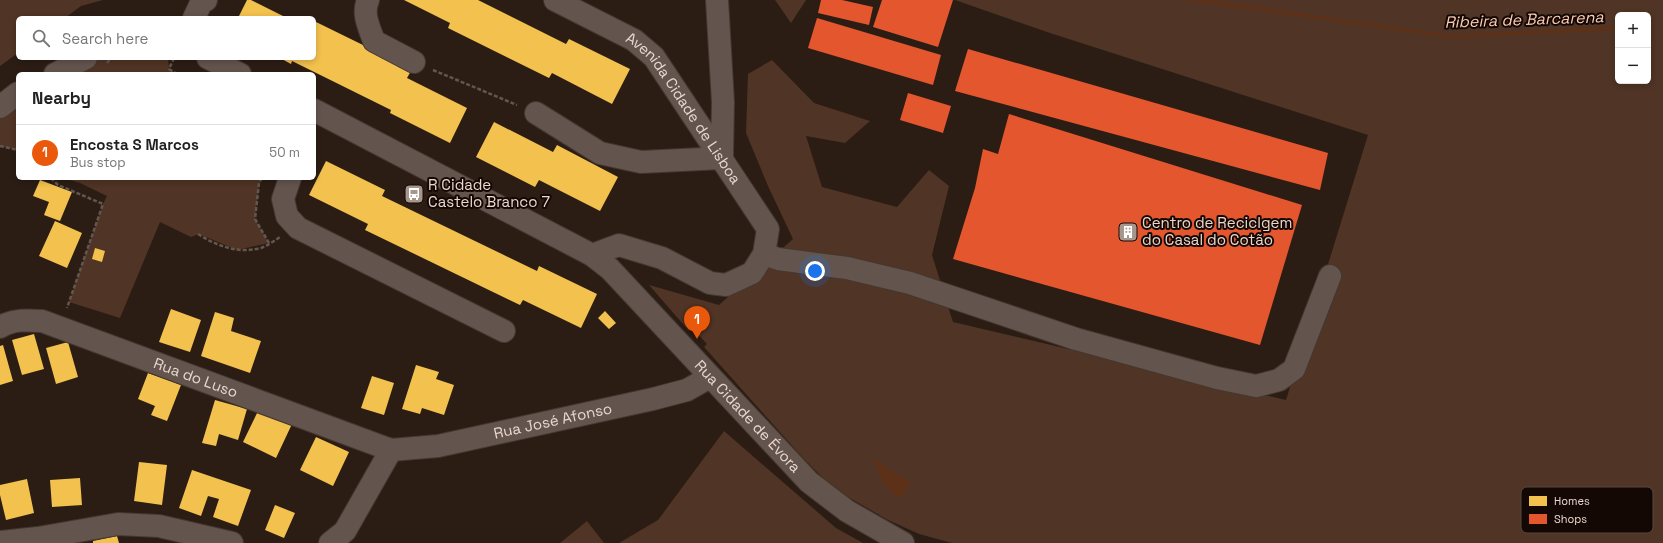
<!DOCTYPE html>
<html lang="en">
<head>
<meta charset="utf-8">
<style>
  :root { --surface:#fff; --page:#f6f6f6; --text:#222; --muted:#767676; --line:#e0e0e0; --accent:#ea580c }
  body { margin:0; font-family:"Space Grotesk",sans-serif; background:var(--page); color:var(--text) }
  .controls { position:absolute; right:12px; top:12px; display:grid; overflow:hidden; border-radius:6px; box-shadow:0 2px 6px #0003 }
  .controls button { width:36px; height:36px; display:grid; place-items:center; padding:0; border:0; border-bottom:1px solid var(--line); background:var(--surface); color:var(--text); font:20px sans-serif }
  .you { position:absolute; left:815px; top:271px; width:14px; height:14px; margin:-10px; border:3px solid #fff; border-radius:50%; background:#1a73e8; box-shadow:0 0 0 6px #1a73e833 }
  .badge { display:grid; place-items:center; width:26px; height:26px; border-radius:50%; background:var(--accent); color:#fff; font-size:13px; font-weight:700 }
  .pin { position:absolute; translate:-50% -33px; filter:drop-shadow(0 1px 2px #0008) }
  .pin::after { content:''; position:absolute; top:21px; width:14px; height:12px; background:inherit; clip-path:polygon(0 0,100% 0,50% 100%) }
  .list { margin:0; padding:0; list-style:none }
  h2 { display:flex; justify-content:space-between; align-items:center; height:52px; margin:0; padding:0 16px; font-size:17px }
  h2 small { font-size:13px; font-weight:400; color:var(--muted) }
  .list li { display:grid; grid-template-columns:26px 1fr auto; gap:12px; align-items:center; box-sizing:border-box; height:56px; padding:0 16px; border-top:1px solid var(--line) }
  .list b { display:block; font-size:15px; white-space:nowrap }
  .list p { margin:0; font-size:13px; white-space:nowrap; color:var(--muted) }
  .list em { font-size:13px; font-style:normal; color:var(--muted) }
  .icon { flex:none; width:22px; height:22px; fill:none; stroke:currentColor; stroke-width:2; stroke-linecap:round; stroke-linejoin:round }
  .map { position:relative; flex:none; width:1663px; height:543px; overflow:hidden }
  .search { position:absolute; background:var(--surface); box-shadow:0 2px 6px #0003; left:16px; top:16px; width:300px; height:44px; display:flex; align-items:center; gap:10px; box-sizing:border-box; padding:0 14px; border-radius:6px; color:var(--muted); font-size:15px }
  .panel { position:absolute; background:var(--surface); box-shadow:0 2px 6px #0003; left:16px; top:72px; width:300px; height:108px; border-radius:6px }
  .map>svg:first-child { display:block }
  .green { fill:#503425; fill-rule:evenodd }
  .water { fill:#5c3117 }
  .homes { fill:#f2c14e }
  .shops { fill:#e4572e }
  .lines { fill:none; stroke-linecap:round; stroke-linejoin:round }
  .minor-casing { stroke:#443830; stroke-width:24 }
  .path { stroke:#625750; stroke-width:2.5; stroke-dasharray:4 2; stroke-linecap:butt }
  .minor { stroke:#63554e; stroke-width:22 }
  .labels { text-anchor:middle; stroke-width:4; stroke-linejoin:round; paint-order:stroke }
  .street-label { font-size:15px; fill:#ead7cd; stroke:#140804 }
  .poi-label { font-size:15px; fill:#ead7cd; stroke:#140804; text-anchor:start }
  .water-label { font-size:16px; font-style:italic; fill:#fcccb3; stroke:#140804 }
  .key { fill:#140804; stroke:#544640; stroke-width:1 }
  .key-label { font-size:11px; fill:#ead7cd }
</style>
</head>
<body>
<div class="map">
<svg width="1663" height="543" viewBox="0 0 1663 543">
  <rect width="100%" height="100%" fill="#2b1d14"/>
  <path class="green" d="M0,0H103L81,6L65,18H18V53L0,66Z
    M775,0H806L791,23Z
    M955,0H1663V543H952L919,534L888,520L848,497L823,478L802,457L704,347L707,344L692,328L689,331L649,285L719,305L793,239L768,186L746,133L748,74L772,60L814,103L870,121L845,143L806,136L822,187L897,207L929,170L949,186L932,255L953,322L1286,400L1368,135L1050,33ZM1618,15H1648V81H1618Z
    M116,58H168L169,69L177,74H62L96,60Z
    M18,99V150L0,146V111Z
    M62,178H262L259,184L255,219L269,243L237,250L199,234L191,237L160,222L120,318L69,302L103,204L107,196L80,183Z
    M724,431L836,528L863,543H619L658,520Z
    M587,521L604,543H560Z"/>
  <path class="water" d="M1181,0H1210L1454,35L1618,26V30L1453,38Z
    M875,460H877L891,471L909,481C909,489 905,494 898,498L881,480Z"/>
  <path class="homes" d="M247,0H251L287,18H238Z
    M404,0H478L566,44L569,39L630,69L612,104L552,73L549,78L448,28L450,23Z
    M314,21L412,69L407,78L467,108L450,143L390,113L391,110L292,61L291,64L280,58H314Z
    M494,122L553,152L557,145L618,177L600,211L539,180L535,187L476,157Z
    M326,161L385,190L382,196L537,271L539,266L597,294L581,328L523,300L520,305L365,230L368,224L309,195Z
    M40,180L72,192L60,221L44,215L49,202L33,196Z
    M55,221L82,233L67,268L39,256Z
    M95,248L105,251L102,262L92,259Z
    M171,309L201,320L190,352L159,342Z
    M605,311L616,323L609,329L598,318Z
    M215,312L234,318L231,331L261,341L250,373L201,356Z
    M34,334L44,369L22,375L12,340Z
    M68,342L78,377L56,384L46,348Z
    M3,345L13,381L0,385V346Z
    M416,365L439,372L436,379L454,385L444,415L422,408L420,414L402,409Z
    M148,373L181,385L167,421L151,415L155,406L138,399Z
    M372,376L394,383L384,415L361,408Z
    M215,400L247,409L238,440L219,434L216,446L202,443Z
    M259,409L292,424L276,458L243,442Z
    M316,437L349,452L333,486L300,470Z
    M139,462L167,465L162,505L134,501Z
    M192,470L251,490L238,526L213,517L219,499L208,496L201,516L179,508Z
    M80,478L82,505L52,507L50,480Z
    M27,479L34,513L6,520L0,495V485Z
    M275,505L295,513L284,538L265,530Z
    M117,536L119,543H93V541Z"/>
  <path class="shops" d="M821,0H842L873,7L869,25L818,13Z
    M882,0H953L938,47L873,27Z
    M817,18L941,55L933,85L808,48Z
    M968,49L1328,153L1320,190L955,91Z
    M908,93L951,106L943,133L900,120Z
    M1009,114L1302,205L1260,345L953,259L975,188L983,149L998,154Z"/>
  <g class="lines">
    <defs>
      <g id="minor">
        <path d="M368,0C362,14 369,27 374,41L414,62"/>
        <path id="s1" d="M555,0L634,40L654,57L768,229L764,254L752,273L726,285L710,283L662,258L619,245L592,255"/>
        <path d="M194,18L202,1L206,0"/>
        <path d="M208,58L240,74"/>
        <path d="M55,74L86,58"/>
        <path d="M0,107L18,93"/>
        <path id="s2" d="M314,110L592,255L610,269L809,482L847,511L903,543"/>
        <path d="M536,113L600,153L641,162L722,158L723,102L717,0"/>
        <path d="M290,178L283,199L287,216L298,228L504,331"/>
        <path d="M764,254L778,259L847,268L910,283L1076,339L1217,378L1256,386L1279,380L1294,369L1330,276"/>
        <path id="s3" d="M0,327C14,319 27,320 42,321L391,450L438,446L653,399L687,390L710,377"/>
        <path d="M0,542L38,538"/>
        <path d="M34,543L38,538L118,524L159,526L232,543"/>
        <path d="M330,543L345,531L391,450"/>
      </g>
    </defs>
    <use href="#minor" class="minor-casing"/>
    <path class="path" d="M174,58L169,69L177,74
      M107,63L110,59L116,58
      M433,70L517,105
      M0,146L18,150
      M51,178L58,185L103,204L67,308
      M262,178L259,183L255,219L269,243
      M198,234C217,246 238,254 261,248C267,246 274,241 280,237"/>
    <use href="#minor" class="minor"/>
  </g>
  <defs>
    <symbol id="bus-square" viewBox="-11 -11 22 22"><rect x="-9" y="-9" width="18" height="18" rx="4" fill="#a7968c" stroke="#140804"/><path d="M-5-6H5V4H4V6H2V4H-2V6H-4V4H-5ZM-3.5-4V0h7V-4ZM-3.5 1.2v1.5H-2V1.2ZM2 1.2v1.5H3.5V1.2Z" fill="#fff"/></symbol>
    <symbol id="building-square" viewBox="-11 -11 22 22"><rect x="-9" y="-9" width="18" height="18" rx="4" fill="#a7968c" stroke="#140804"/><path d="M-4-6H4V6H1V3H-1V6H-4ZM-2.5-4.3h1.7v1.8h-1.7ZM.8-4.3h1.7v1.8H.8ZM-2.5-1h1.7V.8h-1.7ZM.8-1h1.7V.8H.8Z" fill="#fff"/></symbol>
  </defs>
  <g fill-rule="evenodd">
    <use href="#bus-square" x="403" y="183" width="22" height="22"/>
    <use href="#building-square" x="1117" y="221" width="22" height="22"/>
  </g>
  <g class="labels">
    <g class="street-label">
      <text dy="5" stroke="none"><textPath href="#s1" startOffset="173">Avenida Cidade de Lisboa</textPath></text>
      <text dy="5" stroke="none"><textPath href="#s3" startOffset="207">Rua do Luso</textPath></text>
      <text dy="5" stroke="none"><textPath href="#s2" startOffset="538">Rua Cidade de Évora</textPath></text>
      <text dy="5" stroke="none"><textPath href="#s3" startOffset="580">Rua José Afonso</textPath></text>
    </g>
    <g class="poi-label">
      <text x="428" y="190">R Cidade<tspan x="428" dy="17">Castelo Branco 7</tspan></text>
      <text x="1142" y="228">Centro de Reciclgem<tspan x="1142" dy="17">do Casal do Cotão</tspan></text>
    </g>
    <g class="water-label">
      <text transform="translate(1524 19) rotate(-2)" y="6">Ribeira de Barcarena</text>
    </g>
  </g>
  <rect x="1521" y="487" width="132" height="46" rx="6" class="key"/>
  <rect x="1529" y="496" width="18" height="10" fill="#f2c14e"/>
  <rect x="1529" y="514" width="18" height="10" fill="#e4572e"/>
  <g class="key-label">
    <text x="1554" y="505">Homes</text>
    <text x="1554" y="523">Shops</text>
  </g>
</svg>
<div class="controls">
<button>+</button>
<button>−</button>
</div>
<div class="you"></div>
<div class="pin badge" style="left:697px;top:339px">1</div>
<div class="search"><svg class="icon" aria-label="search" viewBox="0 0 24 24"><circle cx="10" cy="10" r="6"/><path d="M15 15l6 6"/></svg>Search here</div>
<section class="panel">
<h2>Nearby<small></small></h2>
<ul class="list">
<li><span class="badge">1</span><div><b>Encosta S Marcos</b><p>Bus stop</p></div><em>50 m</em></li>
</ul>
</section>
</div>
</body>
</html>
